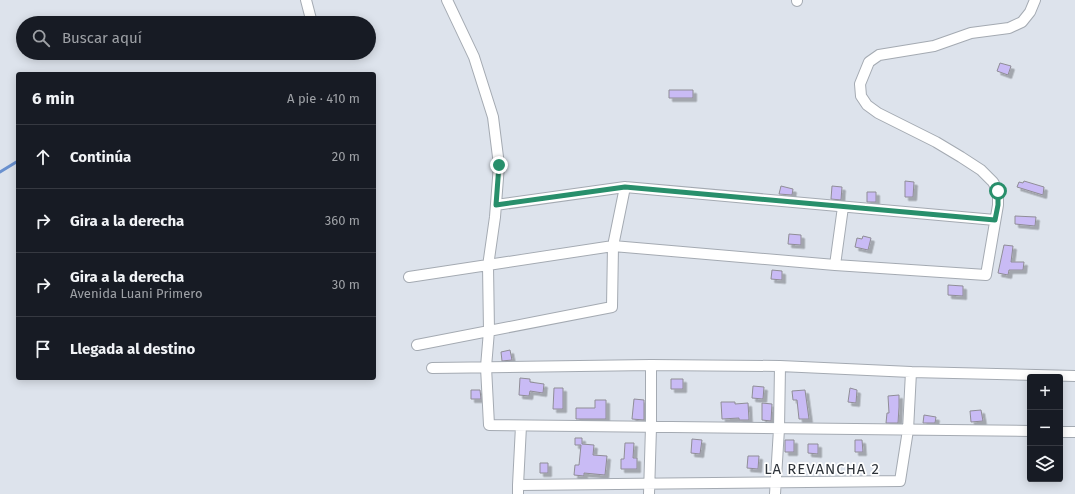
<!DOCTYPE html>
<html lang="es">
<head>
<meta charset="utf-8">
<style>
  :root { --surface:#171b24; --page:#20242c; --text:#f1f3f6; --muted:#9ea1a6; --line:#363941 }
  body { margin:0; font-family:"Fira Sans",sans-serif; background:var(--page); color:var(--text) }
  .controls { position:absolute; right:12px; bottom:12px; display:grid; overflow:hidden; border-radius:4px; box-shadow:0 2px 10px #0003 }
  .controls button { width:36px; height:36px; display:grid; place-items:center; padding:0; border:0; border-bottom:1px solid var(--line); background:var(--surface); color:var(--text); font:20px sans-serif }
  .stop { position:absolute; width:12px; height:12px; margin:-9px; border:3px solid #288f6b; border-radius:50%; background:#fff }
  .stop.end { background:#288f6b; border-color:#fff; box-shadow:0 1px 4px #0008 }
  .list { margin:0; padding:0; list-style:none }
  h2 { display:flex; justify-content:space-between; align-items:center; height:52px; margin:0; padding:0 16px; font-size:17px }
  h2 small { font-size:13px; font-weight:400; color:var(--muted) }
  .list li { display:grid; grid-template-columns:26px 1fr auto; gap:12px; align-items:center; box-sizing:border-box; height:64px; padding:0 16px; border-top:1px solid var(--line) }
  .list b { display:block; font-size:15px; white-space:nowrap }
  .list p { margin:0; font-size:13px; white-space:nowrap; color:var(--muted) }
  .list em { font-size:13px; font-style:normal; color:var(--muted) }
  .icon { flex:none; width:22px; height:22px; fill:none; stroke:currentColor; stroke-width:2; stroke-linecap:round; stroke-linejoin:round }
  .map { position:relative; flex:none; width:1075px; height:494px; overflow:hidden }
  .search { position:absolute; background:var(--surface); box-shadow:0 2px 10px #0003; left:16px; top:16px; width:360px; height:44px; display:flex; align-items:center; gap:10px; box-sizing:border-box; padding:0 14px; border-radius:22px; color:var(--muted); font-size:15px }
  .panel { position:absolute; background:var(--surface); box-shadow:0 2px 10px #0003; left:16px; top:72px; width:360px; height:308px; border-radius:4px }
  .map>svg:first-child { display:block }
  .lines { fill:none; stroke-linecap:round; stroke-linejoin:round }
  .stream { stroke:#6a91cf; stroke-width:3 }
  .building { fill:#c9bbf5; stroke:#8f8d96; filter:url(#shadow) }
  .minor-casing { stroke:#a4aab2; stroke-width:12 }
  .minor { stroke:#fff; stroke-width:10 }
  .route { stroke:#288f6b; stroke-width:5 }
  .labels { text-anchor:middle; stroke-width:3.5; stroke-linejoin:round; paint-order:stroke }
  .neighbourhood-label { font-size:15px; letter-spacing:1px; fill:#2e333a; stroke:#fff }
</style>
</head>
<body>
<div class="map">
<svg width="1075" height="494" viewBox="0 0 1075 494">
  <defs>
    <filter id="shadow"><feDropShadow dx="3.5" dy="3.5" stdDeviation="0" flood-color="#0004"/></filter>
  </defs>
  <rect width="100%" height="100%" fill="#dde3ec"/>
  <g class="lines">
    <path class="stream" d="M0,172L18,161"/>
  </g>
  <path class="building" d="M1000,63L1011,66L1008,75L997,71Z
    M669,90H693V98H669Z
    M905,181L914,182L913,197H905Z
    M1024,181L1044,187L1043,195L1017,187L1019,182L1023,183Z
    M781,186L793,189L792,195L779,194Z
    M832,186L842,187L841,200L831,199Z
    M867,192H876V202H867Z
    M1015,216L1036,217L1035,226L1015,224Z
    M789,234L801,235V245L788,244Z
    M863,236L871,238L868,250L855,247L857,238L862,239Z
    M1004,245L1013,246L1011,262H1024L1023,270H1009L1008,275L998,273Z
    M772,270L782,271V280L771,279Z
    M948,285L963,286V296L948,295Z
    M510,350L512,360L502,361L501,352Z
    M520,378L530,379V382L544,384L543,393L530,391L529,396L519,395Z
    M671,379H683V389H671Z
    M753,386L764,387L763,399L752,398Z
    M554,388H563V409H553Z
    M850,388L857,390L856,403L848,402Z
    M471,390H480L481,399H471Z
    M805,390L809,419H799L797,400H793L792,391Z
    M899,395V407L898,423H886L887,413H889L888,396Z
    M634,399L644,400V420L632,419Z
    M595,400H606V419H576V408H595Z
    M721,402H735V404L748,403L749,420H739V418L722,419Z
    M762,403L772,404L771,421L762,420Z
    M981,410L983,421L971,422L970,411Z
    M924,415L936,417L935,423H923Z
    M575,438H582V444L594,445L593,455L607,456L605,475L584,473V476L574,475L575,465H579L581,445H575Z
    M692,439L702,440L700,454L691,453Z
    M785,440H794V452H785Z
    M855,440H862L863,452H855Z
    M625,443H634L633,458H637V469H621V459H624Z
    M808,444H818V454L808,453Z
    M748,456H759L758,469L747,468Z
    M540,463H548V473H540Z"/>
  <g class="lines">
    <defs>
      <path id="minor" d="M306,0L312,23
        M447,0L474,57L493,117L499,165L495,217L488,266L489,331L486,367L489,425L1030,431
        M797,1V0
        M496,205L625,187L995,220
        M835,265L843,207
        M409,277L613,246L835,265L986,275L998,205V191L993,182L981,170L961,157L936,142L878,113L867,105L861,96L860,84L869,62L879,55L934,46L971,33L1009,28L1022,22L1030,12L1035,0
        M417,345L612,307L613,246L625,187
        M432,368L651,365L780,366L911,372L1075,376
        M1060,432H1075
        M518,485L900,481L908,430L911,372
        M518,494V485L521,426
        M649,494L651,427V365
        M775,494L779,429L780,366"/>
    </defs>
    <use href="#minor" class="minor-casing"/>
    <use href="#minor" class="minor"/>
  </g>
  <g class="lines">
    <path class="route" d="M499,165L496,205L625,187L995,220L998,205V191"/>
  </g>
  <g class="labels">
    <g class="neighbourhood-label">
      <text x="822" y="474">LA REVANCHA 2</text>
    </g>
  </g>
</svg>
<div class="controls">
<button>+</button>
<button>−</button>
<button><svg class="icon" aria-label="layers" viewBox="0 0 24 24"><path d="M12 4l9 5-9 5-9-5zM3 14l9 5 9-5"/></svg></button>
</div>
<div class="stop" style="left:998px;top:191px"></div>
<div class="stop end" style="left:499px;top:165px"></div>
<div class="search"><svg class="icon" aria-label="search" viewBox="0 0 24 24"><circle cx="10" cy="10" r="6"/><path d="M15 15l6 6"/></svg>Buscar aquí</div>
<section class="panel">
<h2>6 min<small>A pie · 410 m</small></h2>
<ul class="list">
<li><svg class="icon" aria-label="ahead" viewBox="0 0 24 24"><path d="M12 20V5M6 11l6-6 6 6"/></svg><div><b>Continúa</b></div><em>20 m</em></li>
<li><svg class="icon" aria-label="right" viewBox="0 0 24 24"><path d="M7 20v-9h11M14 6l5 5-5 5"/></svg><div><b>Gira a la derecha</b></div><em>360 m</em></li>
<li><svg class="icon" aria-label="right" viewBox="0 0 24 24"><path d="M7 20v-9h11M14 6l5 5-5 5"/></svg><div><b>Gira a la derecha</b><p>Avenida Luani Primero</p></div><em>30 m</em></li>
<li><svg class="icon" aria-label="arrive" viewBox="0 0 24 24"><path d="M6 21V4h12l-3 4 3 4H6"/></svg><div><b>Llegada al destino</b></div></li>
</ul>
</section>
</div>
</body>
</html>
